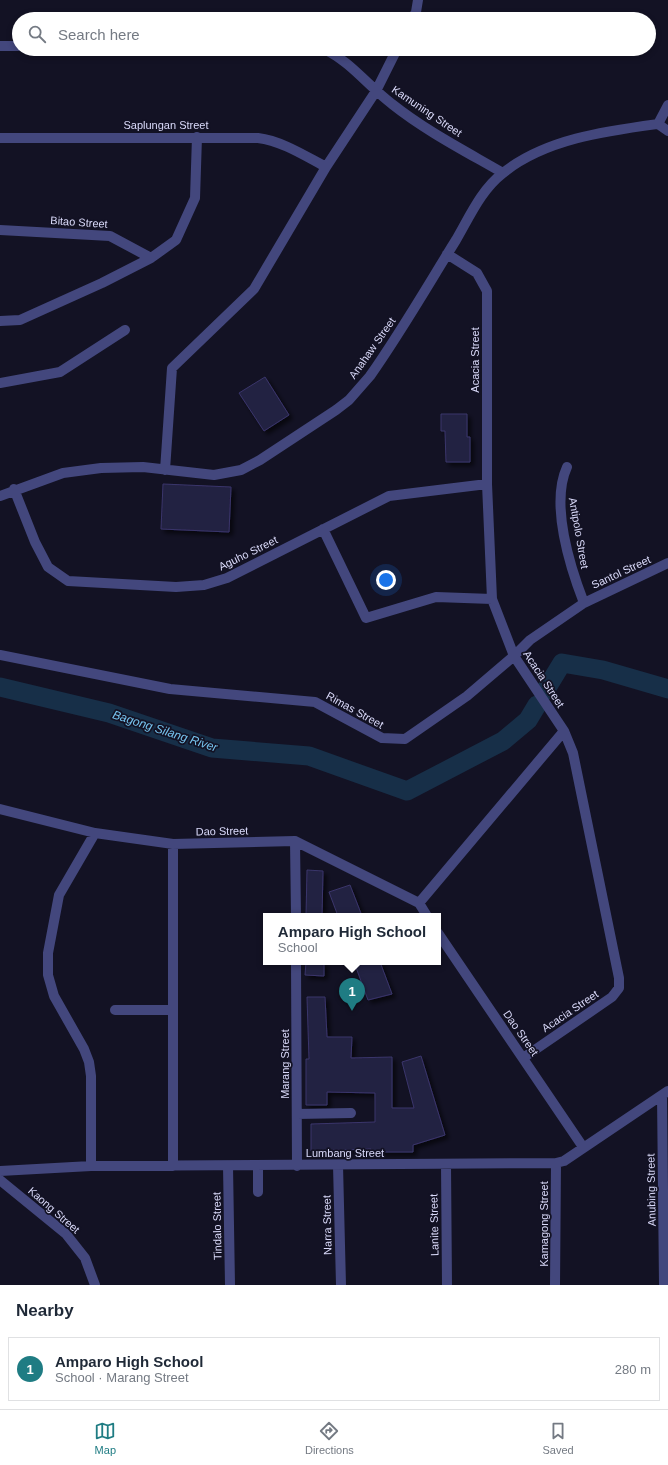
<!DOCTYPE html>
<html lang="en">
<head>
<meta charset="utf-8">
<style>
  :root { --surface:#fff; --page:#f2f2f3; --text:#1f2937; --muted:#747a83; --line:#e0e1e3; --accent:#1f7c83 }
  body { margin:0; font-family:Helvetica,sans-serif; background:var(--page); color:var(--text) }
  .you { position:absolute; left:386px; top:580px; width:14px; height:14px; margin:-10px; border:3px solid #fff; border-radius:50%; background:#1a73e8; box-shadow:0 0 0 6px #1a73e833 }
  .badge { display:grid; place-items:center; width:26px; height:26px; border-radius:50%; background:var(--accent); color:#fff; font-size:13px; font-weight:700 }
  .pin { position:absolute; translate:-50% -33px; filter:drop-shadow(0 1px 2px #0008) }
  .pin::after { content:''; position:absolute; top:21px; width:14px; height:12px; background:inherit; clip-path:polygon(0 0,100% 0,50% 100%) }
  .popup { position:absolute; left:263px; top:913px; width:178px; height:52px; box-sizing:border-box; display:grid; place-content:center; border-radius:0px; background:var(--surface); filter:drop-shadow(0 1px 3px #0005); font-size:13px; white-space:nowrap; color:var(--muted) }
  .popup b { font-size:15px; color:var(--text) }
  .popup::after { content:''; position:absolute; left:50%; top:100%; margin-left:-8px; border:8px solid transparent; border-top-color:var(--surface) }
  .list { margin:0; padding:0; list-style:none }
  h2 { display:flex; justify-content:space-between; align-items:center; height:52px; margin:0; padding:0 16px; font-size:17px }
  h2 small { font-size:13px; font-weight:400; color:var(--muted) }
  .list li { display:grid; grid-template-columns:26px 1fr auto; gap:12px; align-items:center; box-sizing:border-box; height:64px; margin:0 8px 8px; padding:0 8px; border:1px solid var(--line); border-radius:0px }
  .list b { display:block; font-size:15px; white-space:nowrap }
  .list p { margin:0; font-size:13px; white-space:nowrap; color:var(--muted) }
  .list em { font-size:13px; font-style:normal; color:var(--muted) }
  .icon { flex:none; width:22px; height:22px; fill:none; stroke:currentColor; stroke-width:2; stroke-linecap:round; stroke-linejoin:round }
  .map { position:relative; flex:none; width:668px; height:1285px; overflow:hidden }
  .search { position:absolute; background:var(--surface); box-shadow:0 2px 6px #0003; left:12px; right:12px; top:12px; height:44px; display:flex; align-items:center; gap:10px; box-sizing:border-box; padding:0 14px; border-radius:22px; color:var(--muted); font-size:15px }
  .sheet { height:124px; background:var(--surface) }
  nav { display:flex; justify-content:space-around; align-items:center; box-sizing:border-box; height:56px; border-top:1px solid var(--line); background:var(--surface); font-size:11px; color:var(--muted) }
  nav a { display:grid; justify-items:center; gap:2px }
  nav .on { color:var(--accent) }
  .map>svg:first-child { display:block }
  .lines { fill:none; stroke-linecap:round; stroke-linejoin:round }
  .river { stroke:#172f48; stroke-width:19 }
  .building { fill:#242042; stroke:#3a366b; filter:url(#shadow) }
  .minor { stroke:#43477d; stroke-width:10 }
  .labels { text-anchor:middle; stroke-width:3.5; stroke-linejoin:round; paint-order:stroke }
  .street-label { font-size:11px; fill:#dadafa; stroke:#131224 }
  .water-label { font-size:12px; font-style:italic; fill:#75c2ed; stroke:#131224 }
</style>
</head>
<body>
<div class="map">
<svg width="668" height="1285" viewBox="0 0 668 1285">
  <defs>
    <filter id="shadow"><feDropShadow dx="3.5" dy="3.5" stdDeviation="2" flood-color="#0009"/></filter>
  </defs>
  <rect width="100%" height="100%" fill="#131224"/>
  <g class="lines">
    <path class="river" d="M0,687L109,713L212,748L309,756L407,791L503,741L528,720L537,705
      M545,691L562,663L603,670L668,689"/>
  </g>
  <path class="building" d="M265,377L289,415L264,431L239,393Z
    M441,414H467V437H470V462H446L445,431H441Z
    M163,484L231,487L229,532L161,529Z
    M307,870L323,871L322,916H306Z
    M350,885L362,916H338L329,892Z
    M306,962H324V976L305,975Z
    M354,962H380L392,994L368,1000Z
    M307,997H325L327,1037H352L351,1058L392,1057V1108H414L402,1062L421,1056L445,1135L413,1145V1152H371V1149L311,1151V1124L375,1122V1093L327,1092V1105H306V1059H309Z"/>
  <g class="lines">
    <path class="minor" d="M412,19L416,12L418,0
      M0,46H19
      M324,49C351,62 368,86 392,104C426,131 465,151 503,173
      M658,124L668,105
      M658,124L668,131
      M0,138H258C282,141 305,156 326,167
      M0,230L110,236L151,258
      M447,254L477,273L487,291V484L492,599L514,656L564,731L573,753L619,978V988L612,997L523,1058
      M0,321L20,320L102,283L151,258L176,240L195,198L197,137
      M0,383L60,372L125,330
      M567,467C550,504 570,567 584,603
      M165,470L172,368L254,289L326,167L376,91L397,49
      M14,489L35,542L48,567L68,581L176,587L204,585L227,578L389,496L487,484
      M0,496L63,473L101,468L143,467L214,475L241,470L260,460L336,410L349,400L370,376C401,332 428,285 456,240C470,216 481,190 503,173C545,139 606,131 658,124
      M323,529L366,618L436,597L492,599
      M0,655L170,689L315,702L382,738L405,739L467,696L514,656L530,640L584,603L668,563
      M0,809L95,833L173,844L295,841L419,903L427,916
      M295,841L296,916
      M173,844V1166
      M419,903L564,731
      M438,933L583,1147
      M296,962L297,1166
      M115,1010H173
      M662,1095L664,1285
      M297,1114L351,1113
      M338,1165L341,1285
      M446,1165L447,1285
      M91,1166V1076L89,1062L84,1049L54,996L48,975V953L59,895L95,833
      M228,1166L230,1285
      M258,1166V1192
      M0,1171L91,1166L556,1163L564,1161L668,1091
      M0,1180L66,1234L85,1258L95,1285
      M555,1285L556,1163"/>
  </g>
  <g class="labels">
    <g class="street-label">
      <text transform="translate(427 111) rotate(34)" y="4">Kamuning Street</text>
      <text x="166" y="129">Saplungan Street</text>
      <text transform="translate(79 222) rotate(4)" y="4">Bitao Street</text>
      <text transform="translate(372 348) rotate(-55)" y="4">Anahaw Street</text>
      <text transform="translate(475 360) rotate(-90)" y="4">Acacia Street</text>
      <text transform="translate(579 533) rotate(80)" y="4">Antipolo Street</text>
      <text transform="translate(248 553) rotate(-26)" y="4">Aguho Street</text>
      <text transform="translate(621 572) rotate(-25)" y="4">Santol Street</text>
      <text transform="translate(544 679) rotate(57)" y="4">Acacia Street</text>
      <text transform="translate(355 710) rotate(29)" y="4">Rimas Street</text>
      <text transform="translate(222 831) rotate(-1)" y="4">Dao Street</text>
      <text transform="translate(570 1011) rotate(-34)" y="4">Acacia Street</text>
      <text transform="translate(521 1033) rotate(55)" y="4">Dao Street</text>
      <text transform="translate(285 1064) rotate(-90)" y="4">Marang Street</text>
      <text x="345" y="1157">Lumbang Street</text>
      <text transform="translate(651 1190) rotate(-91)" y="4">Anubing Street</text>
      <text transform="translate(54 1210) rotate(41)" y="4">Kaong Street</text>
      <text transform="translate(544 1224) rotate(-90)" y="4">Kamagong Street</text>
      <text transform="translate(327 1225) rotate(-91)" y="4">Narra Street</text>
      <text transform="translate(434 1225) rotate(-91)" y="4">Lanite Street</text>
      <text transform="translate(217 1226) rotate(-91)" y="4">Tindalo Street</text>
    </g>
    <g class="water-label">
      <text transform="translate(165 731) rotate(18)" y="4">Bagong Silang River</text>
    </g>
  </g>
</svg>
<div class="you"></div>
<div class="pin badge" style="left:352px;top:1011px">1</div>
<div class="popup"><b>Amparo High School</b>School</div>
<div class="search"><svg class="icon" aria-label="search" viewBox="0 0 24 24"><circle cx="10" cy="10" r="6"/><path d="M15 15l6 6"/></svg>Search here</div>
</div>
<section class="sheet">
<h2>Nearby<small></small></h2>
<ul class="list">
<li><span class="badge">1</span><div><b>Amparo High School</b><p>School · Marang Street</p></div><em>280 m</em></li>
</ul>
</section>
<nav>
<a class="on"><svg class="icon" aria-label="map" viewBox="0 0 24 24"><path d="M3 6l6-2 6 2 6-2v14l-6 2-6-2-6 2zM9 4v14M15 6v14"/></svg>Map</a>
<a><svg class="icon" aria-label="directions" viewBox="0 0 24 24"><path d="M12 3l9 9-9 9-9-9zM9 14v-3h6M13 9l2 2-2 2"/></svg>Directions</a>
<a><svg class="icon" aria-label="saved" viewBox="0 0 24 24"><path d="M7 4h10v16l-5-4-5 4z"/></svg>Saved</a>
</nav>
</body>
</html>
